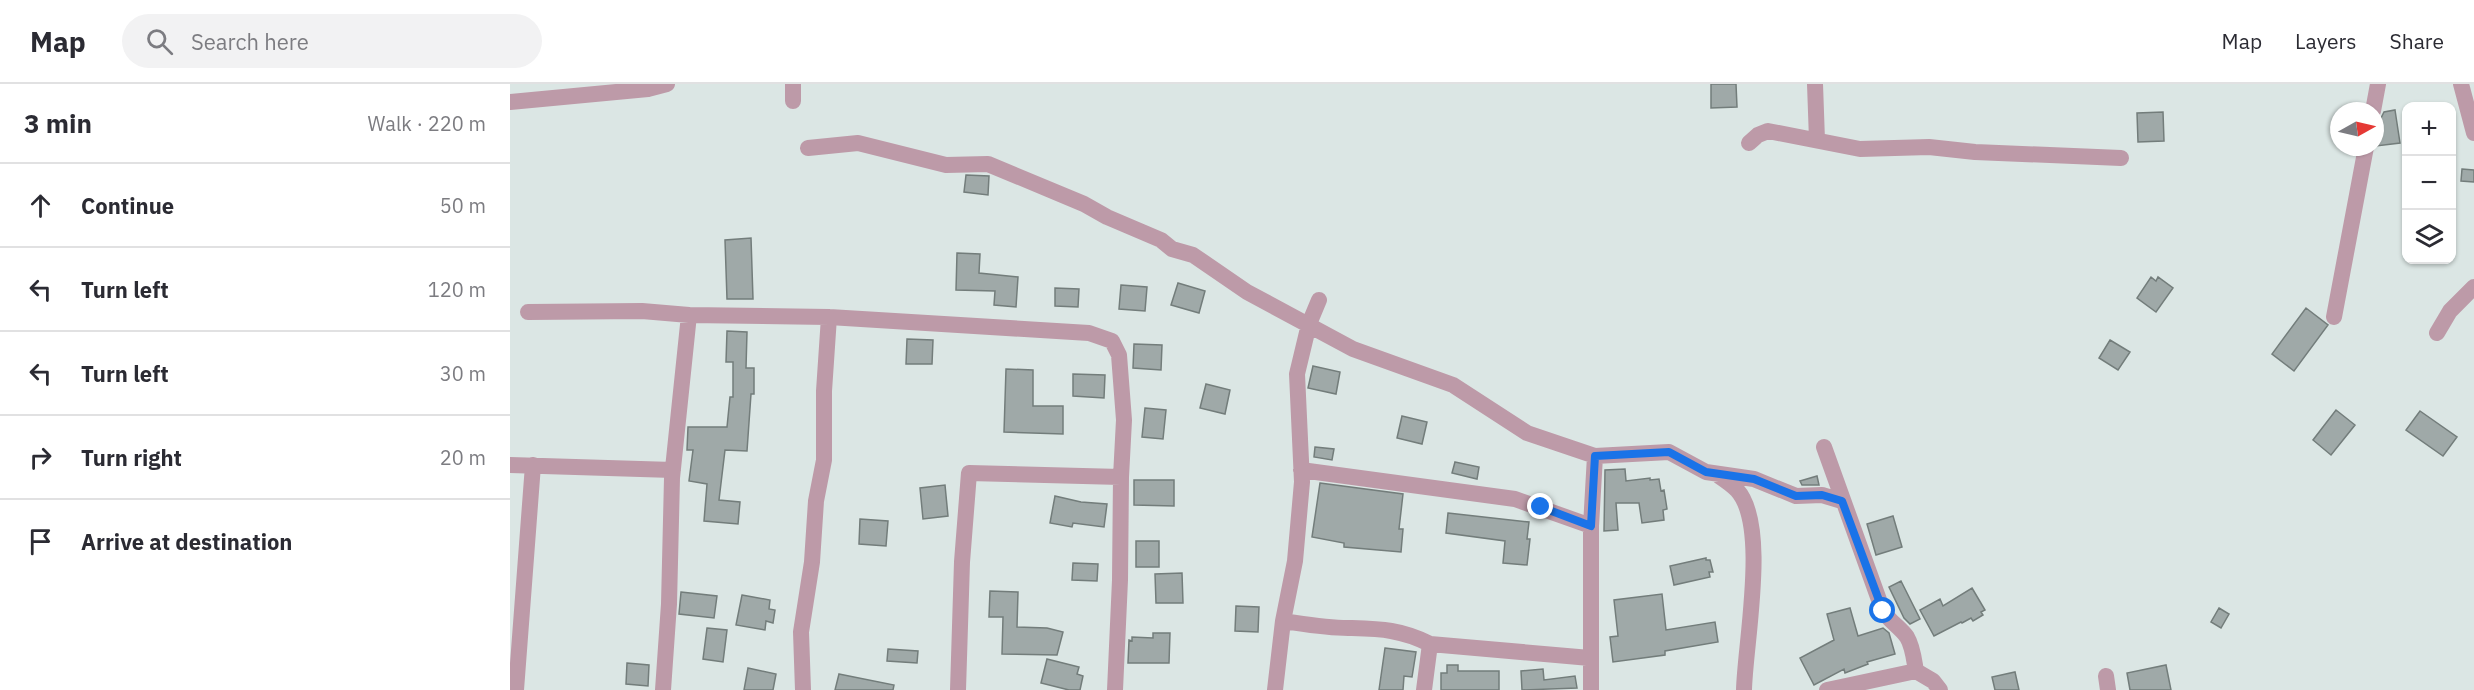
<!DOCTYPE html>
<html lang="en">
<head>
<meta charset="utf-8">
<style>
  :root { --surface:#fff; --page:#f2f2f3; --text:#2b2b33; --muted:#7c7c81; --line:#e1e1e2 }
  body { margin:0; font-family:"IBM Plex Sans",sans-serif; background:var(--page); color:var(--text) }
  .controls { position:absolute; right:18px; top:18px; display:grid; overflow:hidden; border-radius:12px; box-shadow:0 2px 4px #0004 }
  .controls button { width:54px; height:54px; display:grid; place-items:center; padding:0; border:0; border-bottom:2px solid var(--line); background:var(--surface); color:var(--text); font:30px sans-serif }
  .compass { position:absolute; left:1820px; top:18px; width:54px; height:54px; border-radius:50%; background:var(--surface); box-shadow:0 2px 4px #0004; rotate:82deg }
  .stop { position:absolute; width:18px; height:18px; margin:-14px; border:4px solid #1a73e8; border-radius:50%; background:#fff }
  .stop.end { background:#1a73e8; border-color:#fff; box-shadow:0 2px 6px #0008 }
  .list { margin:0; padding:0; list-style:none }
  h2 { display:flex; justify-content:space-between; align-items:center; height:78px; margin:0; padding:0 24px; font-size:26px }
  h2 small { font-size:20px; font-weight:400; color:var(--muted) }
  .list li { display:grid; grid-template-columns:39px 1fr auto; gap:18px; align-items:center; box-sizing:border-box; height:84px; padding:0 24px; border-top:2px solid var(--line) }
  .list b { display:block; font-size:22px; white-space:nowrap }
  .list em { font-size:20px; font-style:normal; color:var(--muted) }
  .icon { flex:none; width:33px; height:33px; fill:none; stroke:currentColor; stroke-width:2; stroke-linecap:round; stroke-linejoin:round }
  .map { position:relative; flex:none; width:1964px; height:606px; overflow:hidden }
  header { display:flex; align-items:center; gap:36px; box-sizing:border-box; height:84px; padding:0 30px; background:var(--surface); border-bottom:2px solid var(--line) }
  header strong { font-size:28px }
  nav { display:flex; gap:33px; margin-inline-start:auto; font-size:21px }
  .search { width:420px; height:54px; background:var(--page); display:flex; align-items:center; gap:15px; box-sizing:border-box; padding:0 21px; border-radius:33px; color:var(--muted); font-size:22px }
  main { display:flex }
  aside { flex:1; background:var(--surface) }
  .map>svg:first-child { display:block }
  .building { fill:#9fa9a8; stroke:#737d7b; stroke-width:1.5 }
  .lines { fill:none; stroke-linecap:round; stroke-linejoin:round }
  .minor { stroke:#bd9aa8; stroke-width:16 }
  .route { stroke:#1a73e8; stroke-width:8 }
</style>
</head>
<body>
<header>
<strong>Map</strong>
<div class="search"><svg class="icon" aria-label="search" viewBox="0 0 24 24"><circle cx="10" cy="10" r="6"/><path d="M15 15l6 6"/></svg>Search here</div>
<nav><a>Map</a><a>Layers</a><a>Share</a></nav>
</header>
<main>
<aside>
<h2>3 min<small>Walk · 220 m</small></h2>
<ul class="list">
<li><svg class="icon" aria-label="ahead" viewBox="0 0 24 24"><path d="M12 20V5M6 11l6-6 6 6"/></svg><div><b>Continue</b></div><em>50 m</em></li>
<li><svg class="icon" aria-label="left" viewBox="0 0 24 24"><path d="M17 20v-9H6M10 6l-5 5 5 5"/></svg><div><b>Turn left</b></div><em>120 m</em></li>
<li><svg class="icon" aria-label="left" viewBox="0 0 24 24"><path d="M17 20v-9H6M10 6l-5 5 5 5"/></svg><div><b>Turn left</b></div><em>30 m</em></li>
<li><svg class="icon" aria-label="right" viewBox="0 0 24 24"><path d="M7 20v-9h11M14 6l5 5-5 5"/></svg><div><b>Turn right</b></div><em>20 m</em></li>
<li><svg class="icon" aria-label="arrive" viewBox="0 0 24 24"><path d="M6 21V4h12l-3 4 3 4H6"/></svg><div><b>Arrive at destination</b></div></li>
</ul>
</aside>
<div class="map">
<svg width="1964" height="606" viewBox="0 0 1964 606">
  <rect width="100%" height="100%" fill="#dbe6e4"/>
  <path class="building" d="M1201,0H1226L1227,23L1201,24Z
    M1885,26L1890,59L1866,62L1865,37L1871,34L1874,28Z
    M1653,28L1654,57L1628,58L1627,29Z
    M1952,85L1964,86V98L1951,97Z
    M456,91L479,92L478,111L454,108Z
    M241,154L243,215H217L215,156Z
    M447,169L470,170L469,189L508,193L506,223L484,221L485,207L446,206Z
    M1641,193L1646,197L1648,193L1663,204L1646,228L1627,214Z
    M668,199L695,207L689,229L661,221Z
    M611,201L637,203L635,227L609,225Z
    M545,204L569,205L568,223L545,222Z
    M1796,224L1818,241L1784,287L1762,270Z
    M217,247L237,248L236,284H244V310H241L237,367L215,366L209,416L230,418L228,440L194,437L197,400L179,397L183,366H177L178,343H217L220,313H223V278H216Z
    M397,255L423,256L422,280H396Z
    M1600,256L1620,268L1608,286L1589,274Z
    M624,260L652,261L651,286L623,284Z
    M803,282L830,288L826,310L798,304Z
    M496,285L523,286V322H553V350L494,348Z
    M563,290L595,291L594,314L563,312Z
    M696,300L720,306L715,330L690,324Z
    M635,324L656,326L653,355L632,353Z
    M1826,326L1845,341L1821,371L1803,356Z
    M1910,327L1947,353L1933,372L1896,346Z
    M892,332L917,338L912,360L887,354Z
    M805,363L824,365L822,376L804,373Z
    M945,378L969,383L967,395L942,389Z
    M1115,385L1116,397L1140,394V396L1149,395L1151,407L1154,406L1157,425L1153,426L1154,436L1132,439L1129,419H1106L1108,446L1094,447L1095,386Z
    M1307,392L1309,401H1292L1290,397Z
    M624,396H664V422L624,421Z
    M810,399L893,410L889,445H893L891,468L834,463V459L802,453Z
    M435,401L438,432L413,435L410,404Z
    M545,412L571,418L597,420L594,443L563,439L562,443L540,439Z
    M938,429L1019,438L1017,455H1020L1017,481L993,479L995,457L936,449Z
    M1383,432L1392,463L1366,471L1357,440Z
    M350,435L378,437L376,462L349,460Z
    M626,457H649V483H626Z
    M1196,474V476H1200L1203,488H1199L1200,493L1164,501L1160,482Z
    M563,479L588,480L587,497L562,496Z
    M672,489L673,519H646L645,490Z
    M1391,497L1410,535L1400,540L1394,534L1379,503Z
    M1462,504L1475,526L1471,528L1473,531L1463,537L1461,534L1452,539L1451,538L1424,552L1410,526L1430,515L1433,522Z
    M480,507L508,508L507,543L537,544L553,548L547,571L492,570L493,533H479Z
    M171,508L207,512L204,534L169,530Z
    M1152,510L1156,546L1205,538L1208,558L1155,567V571L1103,578L1100,553L1108,552L1104,516Z
    M232,511L260,516L259,525L265,526L263,539L256,537L255,546L226,541Z
    M726,522L749,523L748,548L725,547Z
    M1340,524L1348,552L1373,544L1379,549L1385,570L1357,578L1358,580L1335,589L1334,585L1304,601L1290,574L1324,556L1317,530Z
    M1709,524L1719,530L1711,544L1701,538Z
    M197,544L217,546L213,578L193,575Z
    M643,549H660L659,579H618L619,556L622,557V553L643,554Z
    M875,564L906,568L902,593L894,592L893,606H869Z
    M378,565L408,567L407,579L377,577Z
    M537,575L569,583L567,590L573,592L570,606H559L531,599Z
    M117,579L139,581L138,602L116,600Z
    M937,581H948V587H989V606H931V589H937Z
    M1656,581L1661,606H1620L1617,589Z
    M238,584L266,590L263,606H234Z
    M1033,585L1034,596L1065,592L1067,604L1012,606L1011,587Z
    M1505,588L1509,606H1485L1482,593Z
    M329,590L384,601L383,606H325Z"/>
  <g class="lines">
    <path class="minor" d="M283,0V17
      M1305,0L1307,56
      M1951,0L1964,49
      M0,18L138,5L157,0
      M1863,27L1868,0
      M1239,59L1248,51L1258,47L1350,65L1419,63L1465,68L1611,74
      M298,64L348,59L436,81L478,80L574,120L597,133L651,156L662,165L683,171L737,208L843,265L943,301L1017,349L1085,372L1159,368L1196,388L1244,395L1286,412L1312,411L1332,417
      M18,228L132,227L179,231L319,233L579,249L602,257L609,271L614,336L611,393L610,496L605,606
      M1824,233L1856,63
      M1927,249L1940,227L1964,203
      M1314,363L1373,527C1379,537 1391,544 1397,553C1403,563 1404,576 1406,587L1423,597L1430,606
      M0,381L163,386
      M791,386L1005,415L1081,442
      M1209,392C1215,396 1222,401 1227,406C1259,441 1235,559 1234,606
      M773,537C794,540 816,544 838,544C870,545 890,545 920,560L1080,574
      M1596,592L1598,606
      M6,606L23,381
      M153,606L159,520L162,394L179,231
      M293,606L291,548L302,478L306,417L314,376V307L319,233
      M448,606L452,478L459,389L611,393
      M765,606L773,537L785,477L792,398L787,290L799,240L809,216
      M914,606L920,560
      M1081,606V442L1085,372
      M1317,606L1406,587"/>
  </g>
  <g class="lines">
    <path class="route" d="M1031,423L1081,442L1085,372L1159,368L1196,388L1244,395L1286,412L1312,411L1332,417L1373,527"/>
  </g>
</svg>
<div class="controls">
<button>+</button>
<button>−</button>
<button><svg class="icon" aria-label="layers" viewBox="0 0 24 24"><path d="M12 4l9 5-9 5-9-5zM3 14l9 5 9-5"/></svg></button>
</div>
<svg class="compass" viewBox="-18 -18 36 36"><path d="M0-13l5 13h-10z" fill="#e53935"/><path d="M0 13l5-13h-10z" fill="#7c7c81"/></svg>
<div class="stop" style="left:1373px;top:527px"></div>
<div class="stop end" style="left:1031px;top:423px"></div>
</div>
</main>
</body>
</html>
